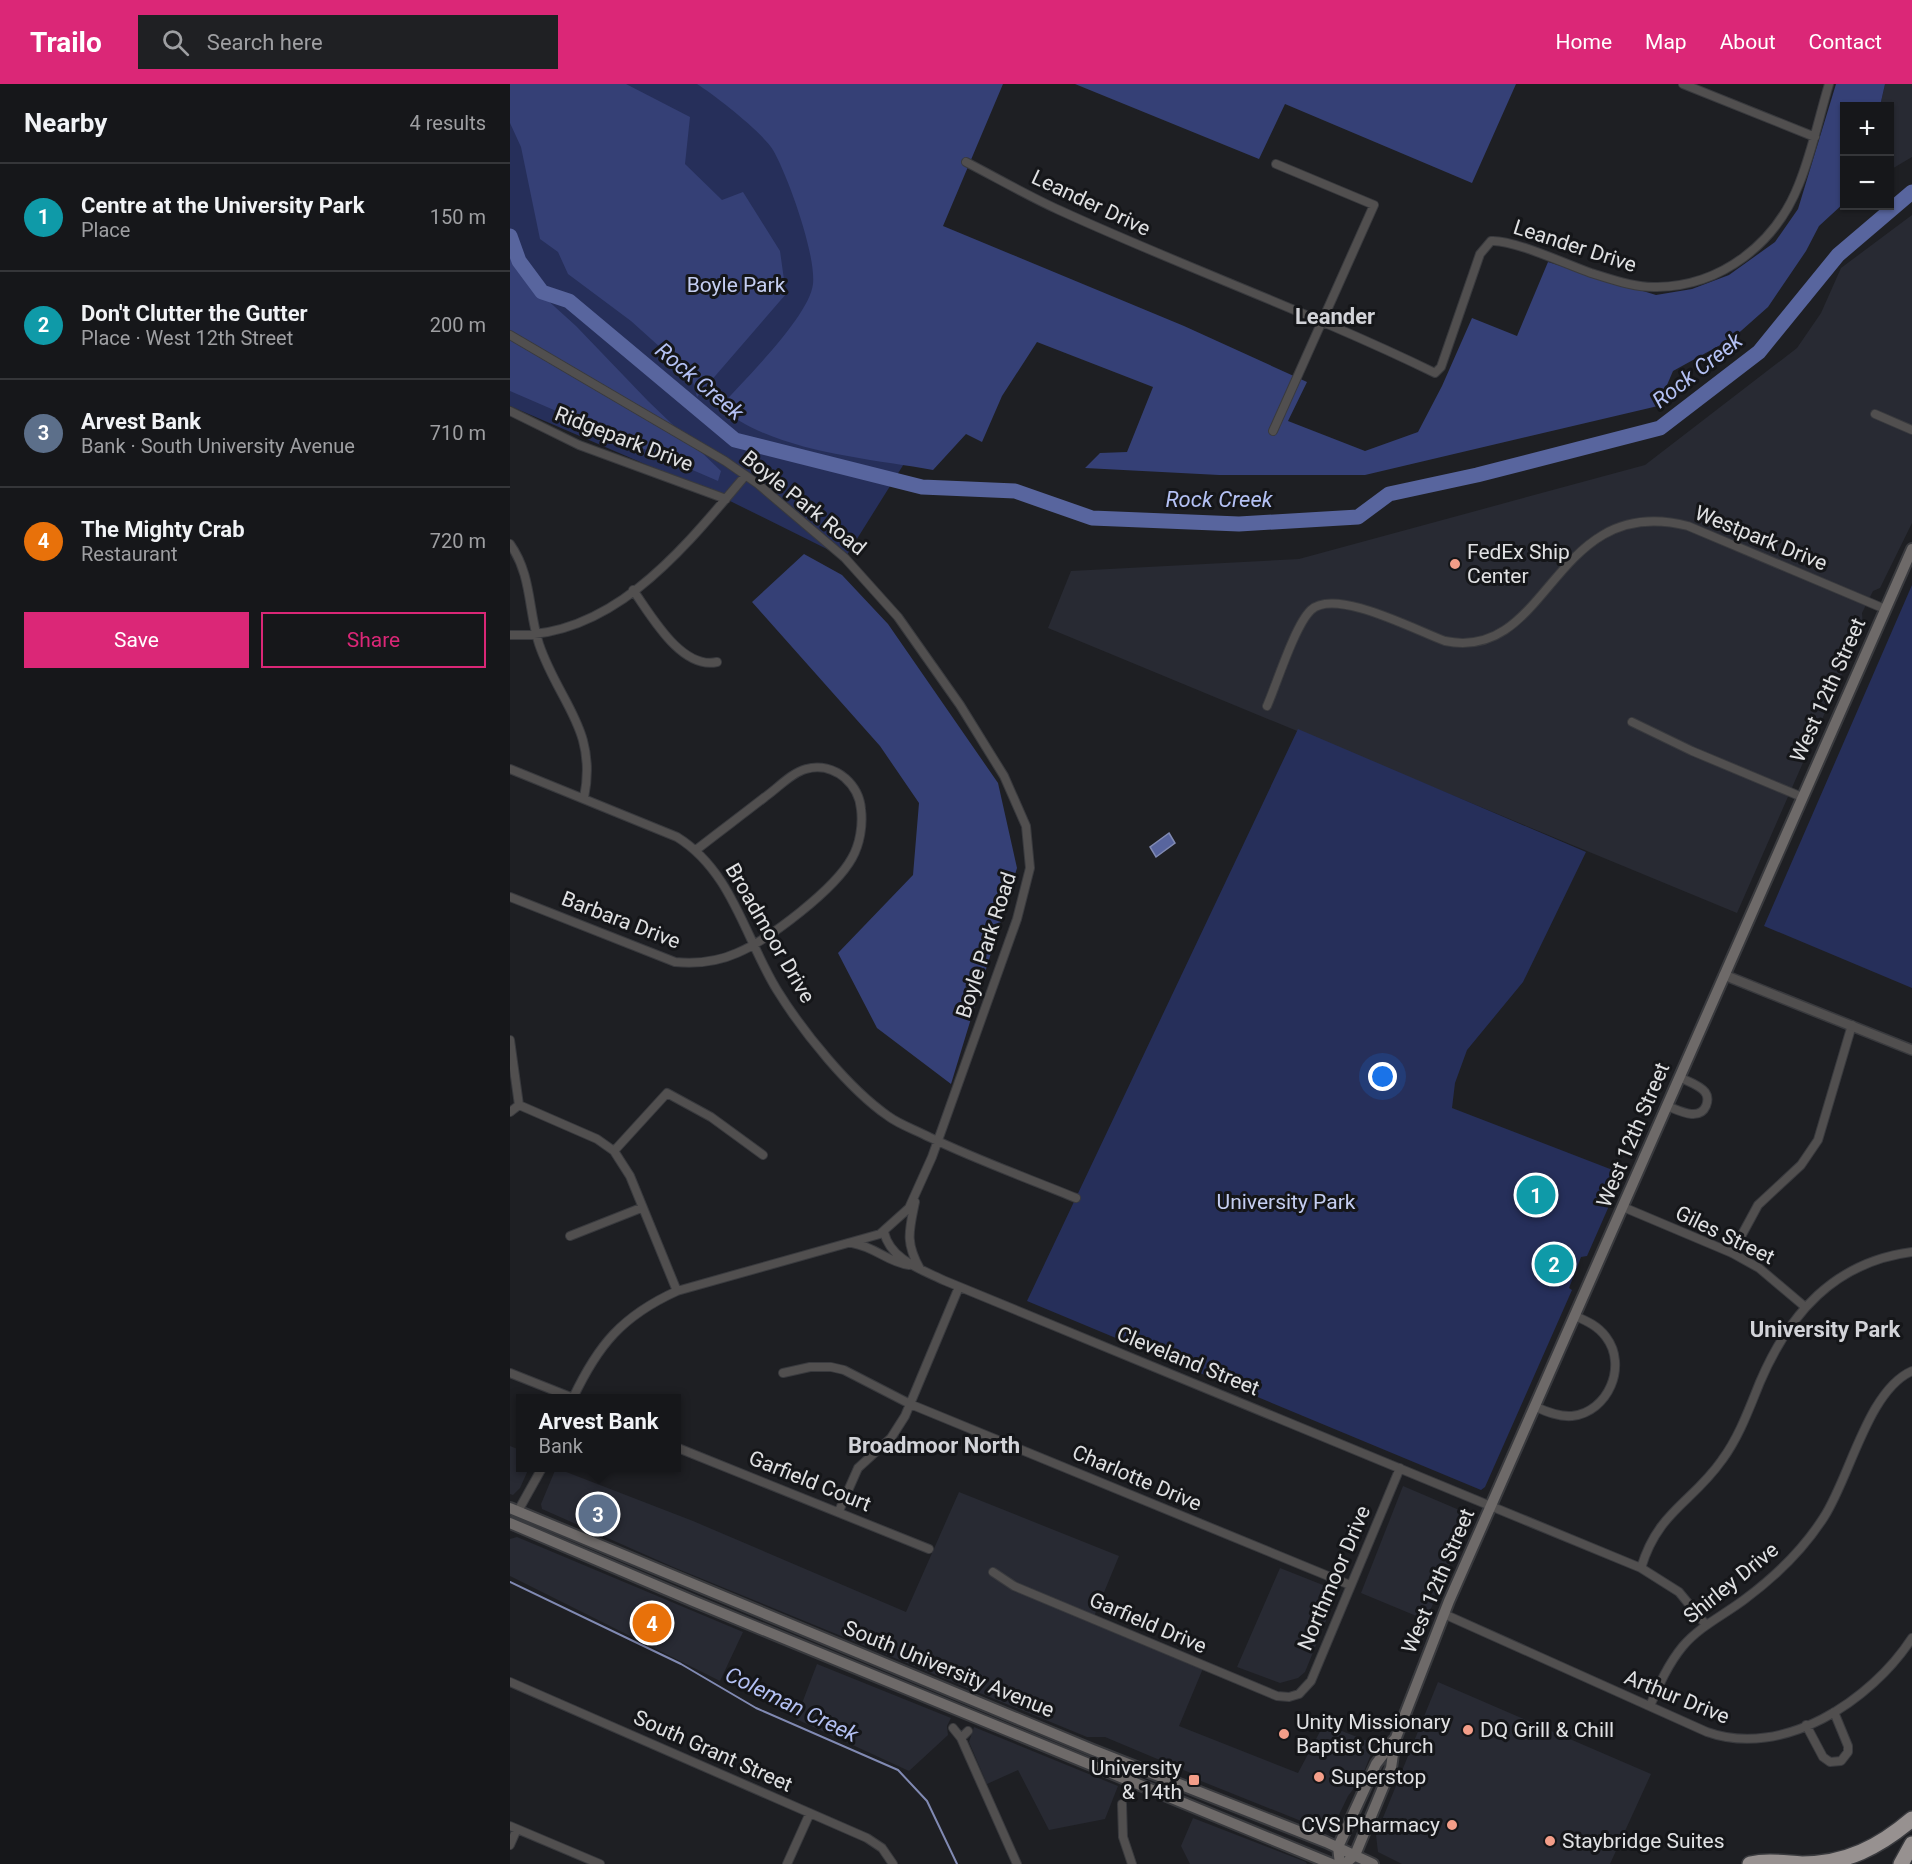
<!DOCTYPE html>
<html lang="en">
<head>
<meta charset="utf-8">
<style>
  :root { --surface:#16171a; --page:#1f2023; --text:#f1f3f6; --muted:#9e9fa2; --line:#353639; --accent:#db2777 }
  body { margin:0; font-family:Roboto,sans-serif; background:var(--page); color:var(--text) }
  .controls { position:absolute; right:18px; top:18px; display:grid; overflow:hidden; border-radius:0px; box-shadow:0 2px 4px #0004 }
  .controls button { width:54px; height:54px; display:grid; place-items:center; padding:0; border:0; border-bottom:2px solid var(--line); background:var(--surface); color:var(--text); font:30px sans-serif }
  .you { position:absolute; left:873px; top:993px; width:21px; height:21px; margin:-15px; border:4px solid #fff; border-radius:50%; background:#1a73e8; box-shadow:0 0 0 9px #1a73e833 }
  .badge { display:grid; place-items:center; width:39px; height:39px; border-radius:50%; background:var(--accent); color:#fff; font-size:20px; font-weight:700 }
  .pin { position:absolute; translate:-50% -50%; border:3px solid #fff; box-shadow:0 2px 6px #0006 }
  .popup { position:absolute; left:6px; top:1310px; width:165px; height:78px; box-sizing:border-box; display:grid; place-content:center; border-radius:0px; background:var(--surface); filter:drop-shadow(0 2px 4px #0005); font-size:20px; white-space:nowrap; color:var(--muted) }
  .popup b { font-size:22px; color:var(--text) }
  .popup::after { content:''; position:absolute; left:50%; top:100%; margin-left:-12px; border:12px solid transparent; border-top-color:var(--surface) }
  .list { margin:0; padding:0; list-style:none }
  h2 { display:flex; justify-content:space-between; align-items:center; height:78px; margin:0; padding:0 24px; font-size:26px }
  h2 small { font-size:20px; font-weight:400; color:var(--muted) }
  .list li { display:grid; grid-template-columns:39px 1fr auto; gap:18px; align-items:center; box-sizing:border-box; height:108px; padding:0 24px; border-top:2px solid var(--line) }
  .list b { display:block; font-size:22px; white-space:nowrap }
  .list p { margin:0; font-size:20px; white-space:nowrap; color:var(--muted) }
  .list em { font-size:20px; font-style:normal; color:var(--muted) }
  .actions { display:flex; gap:12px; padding:18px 24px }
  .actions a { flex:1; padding:14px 0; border:2px solid var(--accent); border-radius:0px; text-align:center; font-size:21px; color:var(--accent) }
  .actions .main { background:var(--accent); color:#fff }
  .icon { flex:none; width:33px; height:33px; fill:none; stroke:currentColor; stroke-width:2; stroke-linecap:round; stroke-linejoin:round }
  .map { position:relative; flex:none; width:1402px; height:1780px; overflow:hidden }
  header { display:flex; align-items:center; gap:36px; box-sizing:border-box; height:84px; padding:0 30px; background:var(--accent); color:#fff }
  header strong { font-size:28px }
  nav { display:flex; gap:33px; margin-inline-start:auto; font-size:21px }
  .search { width:420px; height:54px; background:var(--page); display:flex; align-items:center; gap:15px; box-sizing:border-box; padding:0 21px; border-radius:0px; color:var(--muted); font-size:22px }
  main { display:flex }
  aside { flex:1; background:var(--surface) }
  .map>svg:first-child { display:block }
  .built { fill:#282a33 }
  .green { fill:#262f5a }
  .forest { fill:#354076 }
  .water { fill:#58659e; stroke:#818ab3; stroke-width:1.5 }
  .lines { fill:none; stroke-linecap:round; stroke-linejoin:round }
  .stream { stroke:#818ab3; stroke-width:2 }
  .river { stroke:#58659e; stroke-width:15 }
  .minor-casing { stroke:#393a3e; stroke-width:10 }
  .tertiary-casing { stroke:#393a3e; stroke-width:12 }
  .secondary-casing { stroke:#393a3e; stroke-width:14 }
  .motorway-casing { stroke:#393a3e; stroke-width:18 }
  .minor { stroke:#514f4f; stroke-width:8 }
  .tertiary { stroke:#514f4f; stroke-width:9 }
  .secondary { stroke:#6e6a69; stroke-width:10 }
  .motorway { stroke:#979190; stroke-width:15 }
  .poi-dot { fill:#f49e89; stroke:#151619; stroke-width:2 }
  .labels { text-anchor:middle; stroke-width:6; stroke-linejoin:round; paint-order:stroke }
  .street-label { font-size:21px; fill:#e0e1e3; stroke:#151619 }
  .park-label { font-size:21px; fill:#c5cef1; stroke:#151619 }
  .poi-label { font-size:21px; fill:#e0e1e3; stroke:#151619; text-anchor:start }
  .neighbourhood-label { font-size:22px; font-weight:bold; fill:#d2d3d8; stroke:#151619 }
  .water-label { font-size:22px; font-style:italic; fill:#b4c1f4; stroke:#151619 }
</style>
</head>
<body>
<header>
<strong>Trailo</strong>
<div class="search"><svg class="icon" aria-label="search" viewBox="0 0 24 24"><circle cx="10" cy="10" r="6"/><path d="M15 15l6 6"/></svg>Search here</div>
<nav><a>Home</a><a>Map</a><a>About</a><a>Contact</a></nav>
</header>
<main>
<aside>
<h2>Nearby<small>4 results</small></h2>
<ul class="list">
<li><span class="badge" style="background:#0f9aa8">1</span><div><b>Centre at the University Park</b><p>Place</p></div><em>150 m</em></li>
<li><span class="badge" style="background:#0f9aa8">2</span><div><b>Don't Clutter the Gutter</b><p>Place · West 12th Street</p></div><em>200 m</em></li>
<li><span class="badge" style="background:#5c6f8a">3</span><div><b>Arvest Bank</b><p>Bank · South University Avenue</p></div><em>710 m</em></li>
<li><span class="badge" style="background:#e8710a">4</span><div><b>The Mighty Crab</b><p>Restaurant</p></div><em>720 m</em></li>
</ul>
<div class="actions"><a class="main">Save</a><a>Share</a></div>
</aside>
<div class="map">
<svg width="1402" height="1780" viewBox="0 0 1402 1780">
  <rect width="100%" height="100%" fill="#1e1f23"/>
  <path class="built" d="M1375,0H1402V73L1380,86V22H1370Z
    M1402,131V439L1370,504L1363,507L1352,529L1353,542L1227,829L538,544L561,487L789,475L1135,381L1287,264L1311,229L1331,184Z
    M0,1362L10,1366V1384H19L10,1404L3,1411L0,1410Z
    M46,1384L183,1437L396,1528L449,1408L609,1472L583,1535L694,1582L669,1642L788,1689L814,1640L865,1660L851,1695L838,1712L825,1739L818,1745H811L686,1695L683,1690L595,1653H577L163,1483L32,1425L31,1420Z
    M893,1402L961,1431L916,1536L851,1509Z
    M7,1453L233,1548L210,1597L0,1492V1455Z
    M770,1484L823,1505L826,1512L795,1588L788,1594L770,1599L727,1583Z
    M307,1580L441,1634L437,1642L438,1651L399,1687L286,1635Z
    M928,1598L1141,1690L1100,1780H892L868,1768L866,1751Z
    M464,1643L608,1702L595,1735L539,1746L508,1686L477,1700L459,1658Z
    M683,1734L796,1778L797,1780H680L671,1762Z"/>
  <path class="green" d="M0,0H472L415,130L459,276L335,474L216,415L0,322Z
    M1402,501V904L1254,842Z
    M788,645L1076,768L1013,898L957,966L945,999L942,1024L1113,1090L1077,1172L1071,1173L1059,1204L1062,1206L975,1403L971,1406L517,1217Z"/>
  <path class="forest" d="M0,0H116L180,33L175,80L212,116L233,108L270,167L276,210L187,313L181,291L121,237L58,190L48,168L30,155L11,63L0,39Z
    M187,0H493L433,142L674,242L797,298L778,337L855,367L908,348L932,302L962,234L1007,252L1038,178L1146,211L1182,205L1219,191L1265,158L1288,125L1326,0H1375L1370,22H1334V119L1309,142L1296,167L1258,223L1223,254L1163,287L1148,322L855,391H709L575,384L590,369L617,368L643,303L527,258L492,312L472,358L456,350L423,386C356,374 263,368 210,323C234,296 299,233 303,200C306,170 278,92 263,66C252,48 206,12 187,0Z
    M565,0H1006L962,99L775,20L749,75Z
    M0,166L13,194L66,242L138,317L211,387L208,397L0,307Z
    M294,470L332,491L378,540L488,699L507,784L441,1000L367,944L328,869L403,791L409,719L370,662L242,518Z"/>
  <path class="water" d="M659,749L665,759L646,773L640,763Z"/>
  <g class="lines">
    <path class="stream" d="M0,1498L171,1580L246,1624L388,1686L417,1717L447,1780"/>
    <path class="river" d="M0,152L9,177L32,208L59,217L225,356L412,403L505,407L582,434L729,440L848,433L879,410L967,391L1150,344L1249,268L1328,171L1402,108"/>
    <defs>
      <path id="minor" d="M1173,0L1305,53
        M456,78C487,94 518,112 549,126C673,183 802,229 925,289L931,283L970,170L981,157C1002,155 1058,181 1081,189C1101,195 1125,204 1147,203C1212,202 1266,159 1289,100C1302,68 1309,33 1319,0
        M0,251L215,377L248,400L335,474L388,533L450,621L494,692L516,742L520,784L507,835L422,1073L399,1124L370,1150L167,1207C112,1232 88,1261 63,1314
        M0,327L69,361L216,415
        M1365,330L1402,346
        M763,347L864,121L766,80
        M0,460C22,491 18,526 29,560C49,619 88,645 74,714
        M123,506C141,531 171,586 207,578
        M0,551C103,555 175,463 235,392
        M757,622C767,599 785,541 801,526C825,503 907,547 935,557C1041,579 1042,407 1178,442L1375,525
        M1122,638L1182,667L1292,713
        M0,685L167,753C222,787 235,854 267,906C293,948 339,1005 378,1032C390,1041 406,1046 419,1053C467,1076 517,1094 566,1114
        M0,813L165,878C187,880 207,878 227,869C260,855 325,805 342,774C350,760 353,741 351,725C350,713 344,702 335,694C324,685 310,681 296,685C281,689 268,704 255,713C232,731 209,748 186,766
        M0,956L9,1021
        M9,1021L87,1055L104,1067L120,1092L167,1207
        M1157,1022C1168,1026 1189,1038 1196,1022C1198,1017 1198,1012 1195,1008C1190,1001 1177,997 1169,993
        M0,1028L9,1021
        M104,1067L157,1009L201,1033L253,1071
        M405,1118C399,1147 395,1158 410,1185
        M1113,1123L1222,1169L1249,1184L1294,1222
        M374,1148C380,1175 410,1185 433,1196L1131,1484L1169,1508L1196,1541
        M60,1152L131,1124
        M342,1159C366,1163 377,1178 399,1181
        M1222,1169L1248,1121L1291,1081L1308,1056L1342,941
        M0,1289L63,1314
        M273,1289L300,1283H321L334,1286L400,1320L840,1501
        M1026,1323C1037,1328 1049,1333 1062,1332C1098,1328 1118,1282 1096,1253C1088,1242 1077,1237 1065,1232
        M168,1364L419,1465
        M8,1427L32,1384
        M329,1427L348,1384L381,1354L395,1332L449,1203
        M1131,1484C1148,1427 1182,1419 1212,1376C1229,1353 1239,1325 1250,1298C1279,1230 1324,1178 1402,1168
        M483,1488L504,1502L767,1612L779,1613L789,1610L801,1597L890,1384
        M934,1530L1197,1648C1273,1675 1361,1617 1402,1554
        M0,1598L357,1754L372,1764L383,1780
        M1140,1622C1149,1601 1158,1580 1173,1562C1190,1542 1214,1531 1235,1515C1266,1492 1293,1466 1314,1433C1340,1393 1358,1306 1402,1287
        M1296,1641L1313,1673L1320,1678L1331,1677L1338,1668V1662L1324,1628
        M443,1644L451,1654L507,1780
        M451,1654L458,1647
        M612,1720L613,1753L622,1780
        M0,1742L90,1780
        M0,1761L7,1745
        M277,1780L300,1729"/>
      <path id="tertiary" d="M1214,891L1402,966"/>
      <path id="secondary" d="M0,1424L583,1666L816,1758L863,1780
        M0,1439L183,1517L822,1780
        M830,1780L828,1763L866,1680L884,1656
        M835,1780L845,1771L881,1684L885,1656L939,1517L1402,465"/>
      <path id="motorway" d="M1240,1780C1258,1776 1274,1779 1292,1780C1336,1780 1369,1763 1402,1735
        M1391,1780L1402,1760"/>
    </defs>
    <use href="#minor" class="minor-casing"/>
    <use href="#tertiary" class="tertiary-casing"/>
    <use href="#secondary" class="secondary-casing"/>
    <use href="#motorway" class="motorway-casing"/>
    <use href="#minor" class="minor"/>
    <use href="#tertiary" class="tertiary"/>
    <use href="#secondary" class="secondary"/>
    <use href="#motorway" class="motorway"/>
  </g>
  <g class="poi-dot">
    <circle cx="945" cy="480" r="6"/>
    <circle cx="958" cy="1646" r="6"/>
    <circle cx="774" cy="1650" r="6"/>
    <circle cx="809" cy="1693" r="6"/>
    <rect x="678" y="1690" width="12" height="12" rx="3"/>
    <circle cx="942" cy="1741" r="6"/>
    <circle cx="1040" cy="1757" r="6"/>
  </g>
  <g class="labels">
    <g class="street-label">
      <text transform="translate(581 119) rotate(25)" y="7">Leander Drive</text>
      <text transform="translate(1065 162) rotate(18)" y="7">Leander Drive</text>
      <text transform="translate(114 355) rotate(21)" y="7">Ridgepark Drive</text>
      <text transform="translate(294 419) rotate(39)" y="7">Boyle Park Road</text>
      <text transform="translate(1251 454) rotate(22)" y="7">Westpark Drive</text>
      <text transform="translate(1318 606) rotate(-66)" y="7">West 12th Street</text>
      <text transform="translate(111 836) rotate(21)" y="7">Barbara Drive</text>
      <text transform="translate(260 849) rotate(60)" y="7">Broadmoor Drive</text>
      <text transform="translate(476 861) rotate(-72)" y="7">Boyle Park Road</text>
      <text transform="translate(1123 1051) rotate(-67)" y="7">West 12th Street</text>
      <text transform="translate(1215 1151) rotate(26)" y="7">Giles Street</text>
      <text transform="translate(678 1277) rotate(22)" y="7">Cleveland Street</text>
      <text transform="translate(627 1394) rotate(23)" y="7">Charlotte Drive</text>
      <text transform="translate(300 1397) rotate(22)" y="7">Garfield Court</text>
      <text transform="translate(824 1494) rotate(-67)" y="7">Northmoor Drive</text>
      <text transform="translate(928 1497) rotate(-67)" y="7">West 12th Street</text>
      <text transform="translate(1221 1499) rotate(-39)" y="7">Shirley Drive</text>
      <text transform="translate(638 1539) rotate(23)" y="7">Garfield Drive</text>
      <text transform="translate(439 1585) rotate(22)" y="7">South University Avenue</text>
      <text transform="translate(1167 1613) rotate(22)" y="7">Arthur Drive</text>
      <text transform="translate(203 1667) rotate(24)" y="7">South Grant Street</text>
    </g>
    <g class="park-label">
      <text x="226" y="208">Boyle Park</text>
      <text x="776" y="1125">University Park</text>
    </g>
    <g class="poi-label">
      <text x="957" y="475">FedEx Ship<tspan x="957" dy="24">Center</tspan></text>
      <text x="786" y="1645">Unity Missionary<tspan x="786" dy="24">Baptist Church</tspan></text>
      <text x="970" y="1653">DQ Grill &amp; Chill</text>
      <text x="672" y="1691" text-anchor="end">University<tspan x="672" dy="24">&amp; 14th</tspan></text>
      <text x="821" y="1700">Superstop</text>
      <text x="930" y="1748" text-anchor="end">CVS Pharmacy</text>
      <text x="1052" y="1764">Staybridge Suites</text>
    </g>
    <g class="neighbourhood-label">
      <text x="825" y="240">Leander</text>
      <text x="1315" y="1253">University Park</text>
      <text x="424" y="1369">Broadmoor North</text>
    </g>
    <g class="water-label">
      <text transform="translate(1187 286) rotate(-38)" y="8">Rock Creek</text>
      <text transform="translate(190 297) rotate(40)" y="8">Rock Creek</text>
      <text x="709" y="423">Rock Creek</text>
      <text transform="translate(282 1620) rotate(26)" y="8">Coleman Creek</text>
    </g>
  </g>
</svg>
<div class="controls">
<button>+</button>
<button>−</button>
</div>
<div class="you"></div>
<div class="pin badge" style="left:1026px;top:1111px;background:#0f9aa8">1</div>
<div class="pin badge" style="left:1044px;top:1180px;background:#0f9aa8">2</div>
<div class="pin badge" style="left:88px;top:1430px;background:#5c6f8a">3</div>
<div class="popup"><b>Arvest Bank</b>Bank</div>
<div class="pin badge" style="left:142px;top:1539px;background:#e8710a">4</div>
</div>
</main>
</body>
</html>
